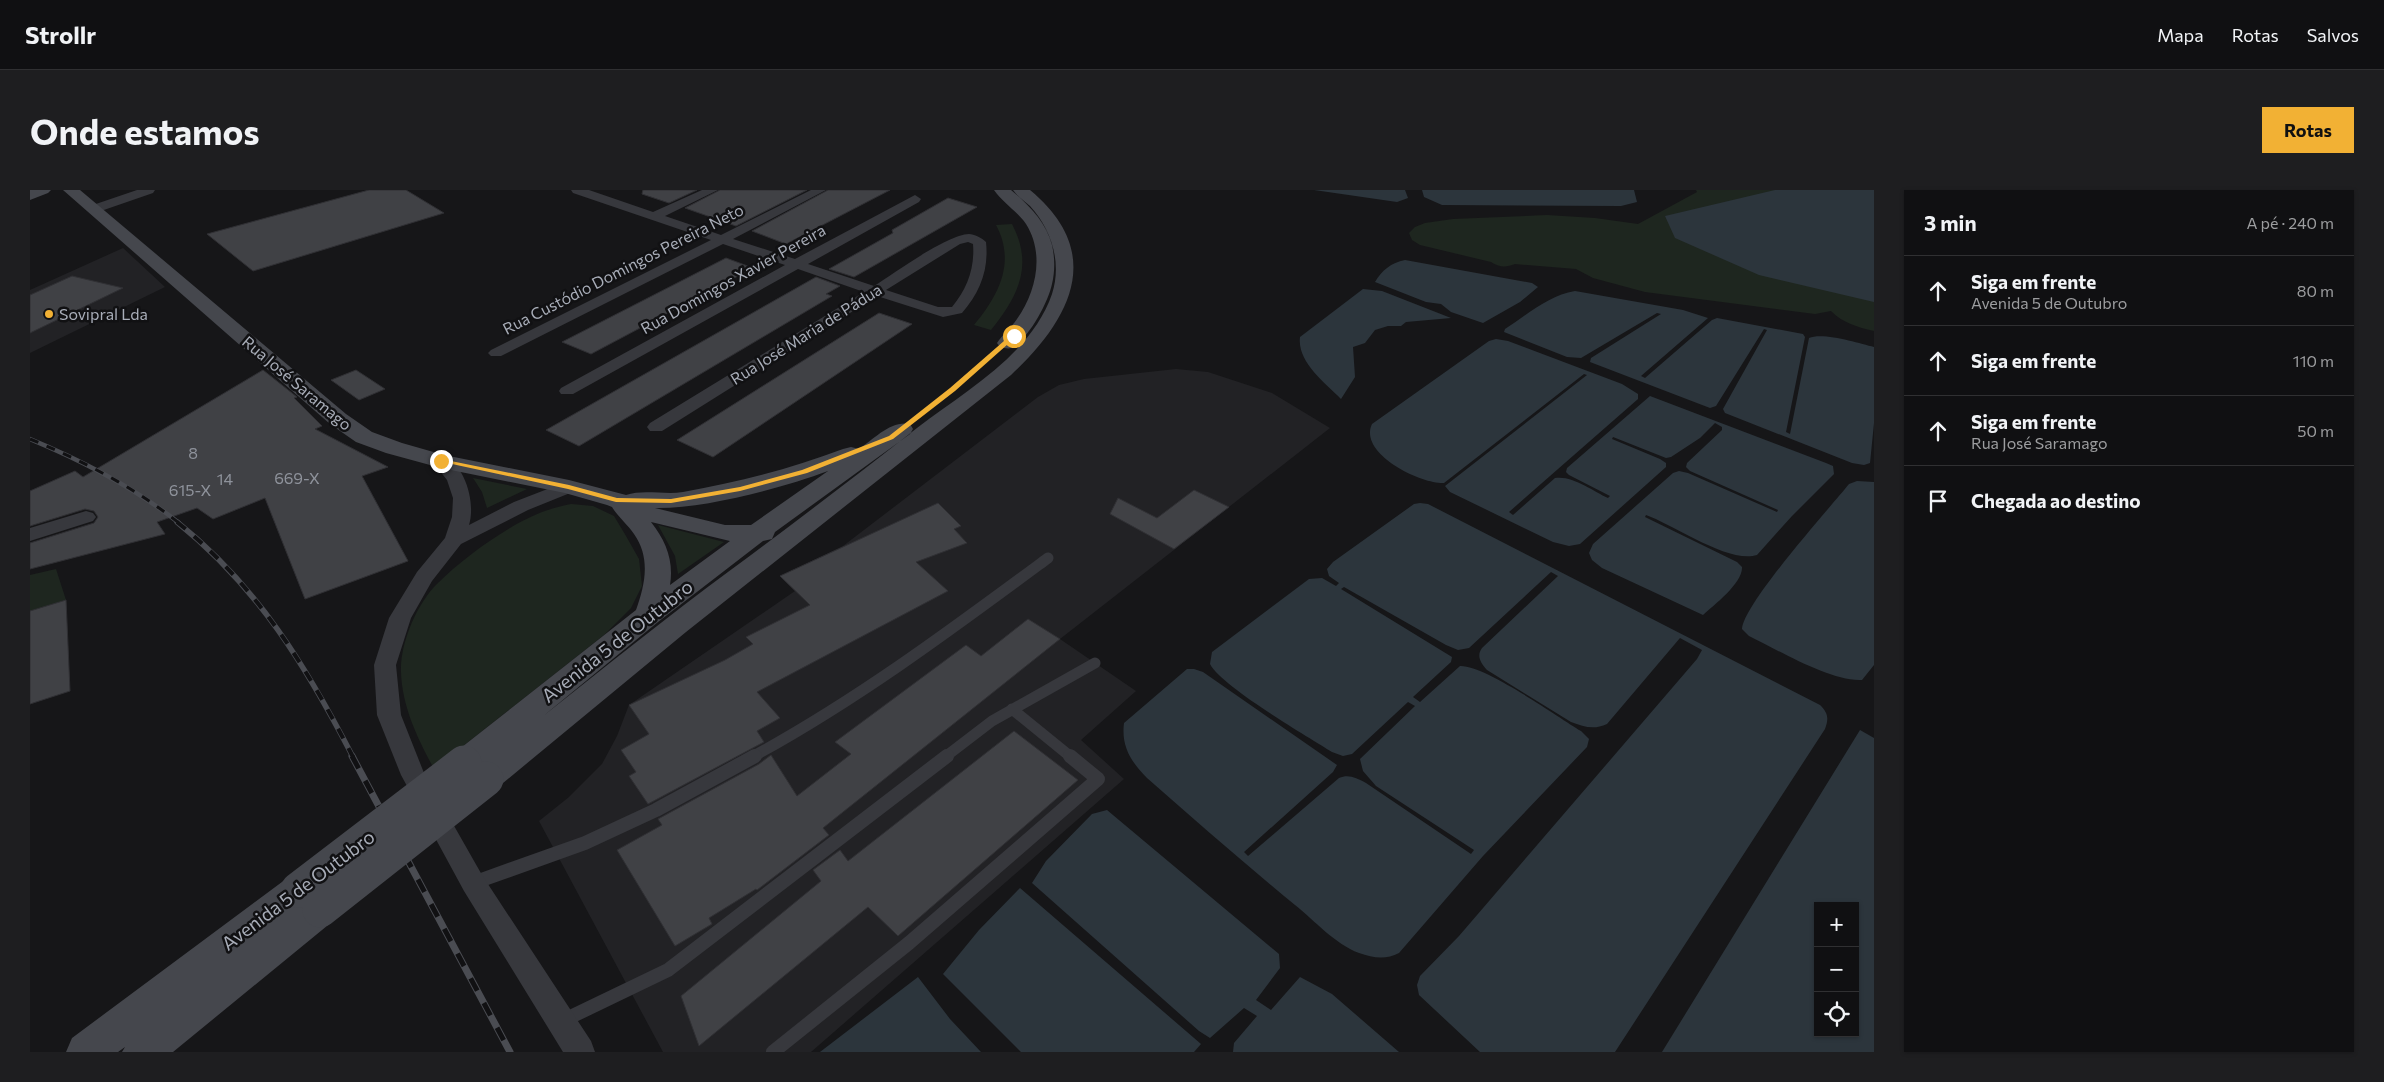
<!DOCTYPE html>
<html lang="pt">
<head>
<meta charset="utf-8">
<style>
  :root { --surface:#101012; --page:#1e1e20; --text:#f1f3f6; --muted:#9c9d9f; --line:#303032; --accent:#f2b134 }
  body { margin:0; font-family:Commissioner,sans-serif; background:var(--page); color:var(--text) }
  .controls { position:absolute; right:15px; bottom:15px; display:grid; overflow:hidden; border-radius:0px; box-shadow:0 1px 4px #0004 }
  .controls button { width:45px; height:45px; display:grid; place-items:center; padding:0; border:0; border-bottom:1px solid var(--line); background:var(--surface); color:var(--text); font:25px sans-serif }
  .stop { position:absolute; width:15px; height:15px; margin:-11px; border:4px solid #f2b134; border-radius:50%; background:#fff }
  .stop.end { background:#f2b134; border-color:#fff; box-shadow:0 1px 5px #0008 }
  .list { margin:0; padding:0; list-style:none }
  h2 { display:flex; justify-content:space-between; align-items:center; height:65px; margin:0; padding:0 20px; font-size:21px }
  h2 small { font-size:16px; font-weight:400; color:var(--muted) }
  .list li { display:grid; grid-template-columns:32px 1fr auto; gap:15px; align-items:center; box-sizing:border-box; height:70px; padding:0 20px; border-top:1px solid var(--line) }
  .list b { display:block; font-size:19px; white-space:nowrap }
  .list p { margin:0; font-size:16px; white-space:nowrap; color:var(--muted) }
  .list em { font-size:16px; font-style:normal; color:var(--muted) }
  .icon { flex:none; width:28px; height:28px; fill:none; stroke:currentColor; stroke-width:2; stroke-linecap:round; stroke-linejoin:round }
  .map { position:relative; flex:none; width:1844px; height:862px; overflow:hidden; border-radius:0px }
  header { display:flex; align-items:center; gap:30px; box-sizing:border-box; height:70px; padding:0 25px; background:var(--surface); border-bottom:1px solid var(--line) }
  header strong { font-size:24px }
  nav { display:flex; gap:28px; margin-inline-start:auto; font-size:18px }
  .intro { display:flex; align-items:center; justify-content:space-between; box-sizing:border-box; height:120px; padding:0 30px }
  h1 { margin:0; font-size:35px }
  .button { padding:12px 22px; border-radius:0px; background:var(--accent); color:#111; font-size:18px; font-weight:700 }
  main { display:flex; gap:30px; padding:0 30px }
  aside { flex:1; background:var(--surface); border-radius:0px; box-shadow:0 1px 4px #0004 }
  .map>svg:first-child { display:block }
  .built { fill:#222225 }
  .green { fill:#1e261f }
  .water { fill:#2c353c; fill-rule:evenodd }
  .building { fill:#404145; stroke:#303034 }
  .lines { fill:none; stroke-linecap:round; stroke-linejoin:round }
  .lane-far1 { stroke:#37383d; stroke-width:11 }
  .lane { stroke:#37383d; stroke-width:14 }
  .street { fill:#37383d; fill-rule:evenodd }
  .secondary { fill:#45474d; fill-rule:evenodd }
  .rail-far2-casing { stroke:#4a4c52; stroke-width:4.5 }
  .rail-far1-casing { stroke:#4a4c52; stroke-width:5.5 }
  .rail-casing { stroke:#4a4c52; stroke-width:7 }
  .rail-far2 { stroke:#111113; stroke-width:3; stroke-dasharray:9; stroke-linecap:butt }
  .rail-far1 { stroke:#111113; stroke-width:4; stroke-dasharray:11; stroke-linecap:butt }
  .rail { stroke:#111113; stroke-width:5; stroke-dasharray:14; stroke-linecap:butt }
  .secondary-bridge { stroke:#45474d; stroke-width:35 }
  .route { fill:#f2b134 }
  .poi-dot { fill:#f2b134; stroke:#111113; stroke-width:2 }
  .labels { text-anchor:middle; stroke-width:5; stroke-linejoin:round; paint-order:stroke }
  .far-street-label { font-size:16px; fill:#a8adb8; stroke:#111113 }
  .far-poi-label { font-size:16px; fill:#a8adb8; stroke:#111113; text-anchor:start }
  .number-label { font-size:16px; fill:#8e929b }
  .street-label { font-size:19px; fill:#a8adb8; stroke:#111113 }
</style>
</head>
<body>
<header>
<strong>Strollr</strong>
<nav><a>Mapa</a><a>Rotas</a><a>Salvos</a></nav>
</header>
<div class="intro"><h1>Onde estamos</h1><a class="button">Rotas</a></div>
<main>
<div class="map">
<svg width="1844" height="862" viewBox="0 0 1844 862">
  <rect width="100%" height="100%" fill="#161618"/>
  <path class="built" d="M93,58L135,97L0,163V100Z
    M1146,179L1178,182L1242,203L1300,238L1030,449L1106,501L1051,550L1094,589L781,862H633L509,631L539,607L572,574L587,546L599,515L765,401L750,386L813,356L1008,207L1029,195L1054,189Z"/>
  <path class="green" d="M1666,0H1749L1844,111V141C1827,137 1813,133 1801,121L1785,124L1615,102L1563,88L1546,79L1485,74C1475,78 1469,77 1461,72L1390,55L1382,50L1379,43L1385,37L1395,33L1423,29L1517,25L1565,28L1608,34L1667,2Z
    M982,34C1004,76 988,106 961,140L944,135C969,105 986,72 966,35Z
    M443,288L497,299L457,318L452,302Z
    M541,314L563,316L584,326L596,346L609,369L612,396L601,418L574,445L404,579C388,549 372,517 371,482C370,453 387,413 408,393C434,367 481,333 515,321C523,318 532,316 541,314Z
    M628,335L694,352L648,384L645,366Z
    M26,379L36,410L0,421V385Z"/>
  <path class="water" d="M1284,0H1375L1378,8L1367,12Z
    M1392,0H1604L1607,12L1591,16L1412,15L1394,7Z
    M1745,0H1844V112L1729,85L1645,48L1635,26Z
    M1375,70L1502,93L1508,97L1490,112L1453,133L1421,122L1411,114L1396,112L1345,92C1352,80 1361,73 1375,70Z
    M1333,99L1352,101L1421,128L1376,132L1371,136H1358L1345,140L1335,153L1323,157L1325,187L1311,209C1294,192 1267,172 1270,147Z
    M1545,101L1653,120L1678,128L1611,186L1615,188L1682,130L1687,128L1773,144L1775,147L1756,242L1760,244L1779,148C1793,142 1828,153 1844,157V233L1840,273L1834,275L1822,273L1695,223L1693,219L1737,140L1734,139L1686,216L1680,218L1560,172L1561,168L1631,124L1627,123L1551,168L1537,167L1474,142L1475,139C1497,125 1519,105 1545,101Z
    M1466,149L1478,151L1592,194L1608,204V209L1479,322L1483,325L1525,288C1542,285 1563,301 1578,308L1580,306L1539,285L1536,282L1537,278L1620,206L1796,273L1803,276L1804,284L1762,326L1727,365C1699,374 1644,335 1616,325L1615,327L1707,372L1712,377C1713,393 1684,415 1673,425L1572,378L1562,370L1559,363L1563,354L1643,283L1649,281L1658,283L1747,322L1748,320L1660,281L1656,277L1657,273L1692,240V237L1685,233L1670,248L1641,267L1636,268L1583,247L1582,249L1630,269L1636,273V277L1550,354L1539,356L1523,352L1420,302L1415,296L1557,185L1554,184L1414,293C1390,294 1328,263 1342,234L1459,151Z
    M1827,291L1844,292V475L1832,490C1801,492 1748,460 1719,446L1712,439C1714,413 1798,320 1819,294Z
    M1390,313L1398,314L1790,515C1798,523 1799,528 1795,539L1585,862H1450L1389,805L1387,795L1390,786L1429,746L1667,469L1672,460L1650,448L1577,534C1564,540 1554,537 1541,532L1457,480C1451,473 1446,466 1452,458L1528,386L1521,382L1439,458L1428,460L1416,455L1314,397L1311,399L1422,467L1421,472L1383,507L1390,512L1430,476C1455,475 1526,526 1551,541L1559,549L1557,557L1453,666L1369,763C1356,770 1343,768 1329,763C1305,754 1285,731 1265,715C1215,674 1166,631 1117,588C1101,572 1091,556 1094,533L1157,479H1164L1173,482L1307,575L1303,582L1214,662L1218,666L1309,588C1319,584 1326,588 1336,593L1441,664L1444,660L1346,596L1333,581L1330,569L1385,516L1378,512L1322,564L1313,566L1302,562C1277,546 1192,497 1180,474L1182,462L1279,389L1292,388L1306,396L1309,393L1299,386L1297,379L1303,372L1384,314Z
    M1830,540L1844,548V862H1632ZM1788,716H1825V843H1788Z
    M1077,620L1249,764L1250,778L1226,810L1241,820L1270,787L1302,804L1369,862H1203L1204,853L1227,826L1214,818L1180,848L1169,841L1002,693L1016,671L1062,624Z
    M990,698L1171,854L1164,862H991L913,784L949,740Z
    M888,787L920,829L951,862H790Z"/>
  <path class="building" d="M339,0H376L414,23L223,81L177,44Z
    M613,0H667L639,13L612,4Z
    M690,0H777L706,36L655,18Z
    M798,0H860L756,54L722,41Z
    M918,8L947,17L824,87L799,79L863,43L862,40Z
    M696,68L723,78L561,164L532,152Z
    M42,86L93,98L0,143V105Z
    M786,87L810,96L796,104L802,106L549,256L516,240Z
    M849,123L882,134L683,267L647,250Z
    M233,180L267,207L264,208L292,236L285,239L358,277L332,286L378,371L275,409L235,308L183,329L167,318L127,332L135,344L0,379V353L64,333L68,327L64,321L55,319L0,336V301L45,281L53,287Z
    M326,180L355,199L329,210L301,190Z
    M1164,300L1199,317L1144,359L1080,324L1088,308L1127,328Z
    M908,313L931,336L924,339L937,353L886,372L918,401L727,502L750,528L727,541L734,552L618,614L599,586L606,582L591,560L619,544L599,515L695,470L723,454L716,447L780,415L750,386Z
    M36,410L40,501L0,514V421Z
    M998,429L1030,449L793,638L799,645L727,700L726,699L679,728L682,734L645,756L587,660L632,635L628,629L729,574L741,565L767,606L821,564L805,552L936,455L951,466Z
    M984,541L1048,590L868,746L838,717L669,856L651,806L791,691L783,680L810,660L818,671Z"/>
  <g class="lines">
    <path class="lane-far1" d="M982,519L1041,567
      M722,567C827,510 922,439 1018,368
      M915,567L962,531L1065,473"/>
    <path class="lane" d="M443,693L555,653L626,620L725,566
      M532,831L638,780L917,566
      M743,862L879,753L1068,589L1040,566"/>
    <path class="street" d="M107,0H125L123,3L68,22L64,23L58,19L60,16Z
      M541,0H559L623,22L672,0H688L635,26L691,45L781,0H796L703,49L765,69L885,5L891,9L889,12L778,74L844,96C865,83 916,45 939,44C944,44 952,48 956,52C959,80 950,102 932,123L913,127L847,106L632,241H620L617,237L620,233L834,102L768,79L543,204H531L529,201L531,198L755,75L693,54L471,166H461L458,163L461,160L681,50L543,3ZM938,52L943,54C945,78 937,99 922,117H908L856,100L930,54Z
      M411,266C435,272 446,313 439,335L484,312L533,293H545L548,297L545,301L498,320L431,354L402,391L381,428L366,475L371,525L394,583L452,685L561,851L565,862H533L434,701L371,585L347,525L344,475L359,428L387,382L415,348L422,327L423,308L417,290L402,271L405,267Z
      M56,321L63,323L66,327L63,331L0,351V338Z"/>
    <path class="secondary" d="M0,0H21L18,3L0,10Z
      M33,0H50L316,224L342,242L372,253L414,265L539,290L596,305C613,299 635,305 653,302C709,292 760,279 813,259L821,257L829,259C844,249 861,230 880,234L883,239L880,244L745,342L742,349L733,351L628,432L512,527C575,477 637,427 702,379C764,333 826,286 887,238C935,201 1001,165 1022,104C1032,73 1022,40 1000,16C995,11 988,7 983,0H1000C1076,63 1041,129 981,185L656,442L467,598L456,602L445,598L440,589L443,582L434,585L423,582L418,573L423,564L606,420C615,395 621,368 604,344C598,335 588,327 582,317L577,315L535,303L411,278L356,263L326,252L300,234ZM798,281L721,335H695L625,318C674,319 752,298 798,281ZM621,332L700,351L640,395C644,371 636,351 621,332Z
      M964,0H981C999,15 1016,32 1022,55C1025,68 1025,81 1022,94C1018,113 1000,145 985,156C980,160 975,158 970,157L967,153C973,144 981,138 987,129C1006,102 1015,64 996,34C987,21 973,13 964,0Z
      M268,685L280,689L285,700L282,707L290,704L303,709L308,720L303,731L143,862H92L95,857L88,862H36L42,848L256,689Z"/>
    <defs>
      <path id="rail-far2" d="M0,249C53,271 104,297 149,333"/>
      <path id="rail-far1" d="M147,332C228,397 276,476 323,567"/>
      <path id="rail" d="M322,566L480,862"/>
    </defs>
    <use href="#rail-far2" class="rail-far2-casing"/>
    <use href="#rail-far1" class="rail-far1-casing"/>
    <use href="#rail" class="rail-casing"/>
    <use href="#rail-far2" class="rail-far2"/>
    <use href="#rail-far1" class="rail-far1"/>
    <use href="#rail" class="rail"/>
    <path class="secondary-bridge" d="M268,700L434,573
      M290,720L456,589"/>
  </g>
  <path class="route" d="M982,144L987,146L925,201L863,249L777,283L710,301L641,313L586,312L538,299L408,271L411,269L539,295L587,308L641,309L710,297L772,280L859,246L920,198Z"/>
  <circle class="poi-dot" cx="19" cy="124" r="5"/>
  <g class="labels">
    <g class="far-street-label">
      <text transform="translate(593 79) rotate(-27)" y="6">Rua Custódio Domingos Pereira Neto</text>
      <text transform="translate(703 89) rotate(-29)" y="6">Rua Domingos Xavier Pereira</text>
      <text transform="translate(776 144) rotate(-32)" y="6">Rua José Maria de Pádua</text>
      <text transform="translate(267 193) rotate(40)" y="6">Rua José Saramago</text>
    </g>
    <g class="far-poi-label">
      <text x="29" y="130">Sovipral Lda</text>
    </g>
    <g class="number-label">
      <text x="163" y="269">8</text>
      <text x="267" y="294">669-X</text>
      <text x="195" y="295">14</text>
      <text x="160" y="306">615-X</text>
    </g>
    <g class="street-label">
      <text transform="translate(587 451) rotate(-38)" y="7">Avenida 5 de Outubro</text>
      <text transform="translate(268 700) rotate(-37)" y="7">Avenida 5 de Outubro</text>
    </g>
  </g>
</svg>
<div class="controls">
<button>+</button>
<button>−</button>
<button><svg class="icon" aria-label="locate" viewBox="0 0 24 24"><circle cx="12" cy="12" r="6"/><path d="M12 2v4M12 18v4M2 12h4M18 12h4"/></svg></button>
</div>
<div class="stop" style="left:984px;top:146px"></div>
<div class="stop end" style="left:411px;top:271px"></div>
</div>
<aside>
<h2>3 min<small>A pé · 240 m</small></h2>
<ul class="list">
<li><svg class="icon" aria-label="ahead" viewBox="0 0 24 24"><path d="M12 20V5M6 11l6-6 6 6"/></svg><div><b>Siga em frente</b><p>Avenida 5 de Outubro</p></div><em>80 m</em></li>
<li><svg class="icon" aria-label="ahead" viewBox="0 0 24 24"><path d="M12 20V5M6 11l6-6 6 6"/></svg><div><b>Siga em frente</b></div><em>110 m</em></li>
<li><svg class="icon" aria-label="ahead" viewBox="0 0 24 24"><path d="M12 20V5M6 11l6-6 6 6"/></svg><div><b>Siga em frente</b><p>Rua José Saramago</p></div><em>50 m</em></li>
<li><svg class="icon" aria-label="arrive" viewBox="0 0 24 24"><path d="M6 21V4h12l-3 4 3 4H6"/></svg><div><b>Chegada ao destino</b></div></li>
</ul>
</aside>
</main>
</body>
</html>
